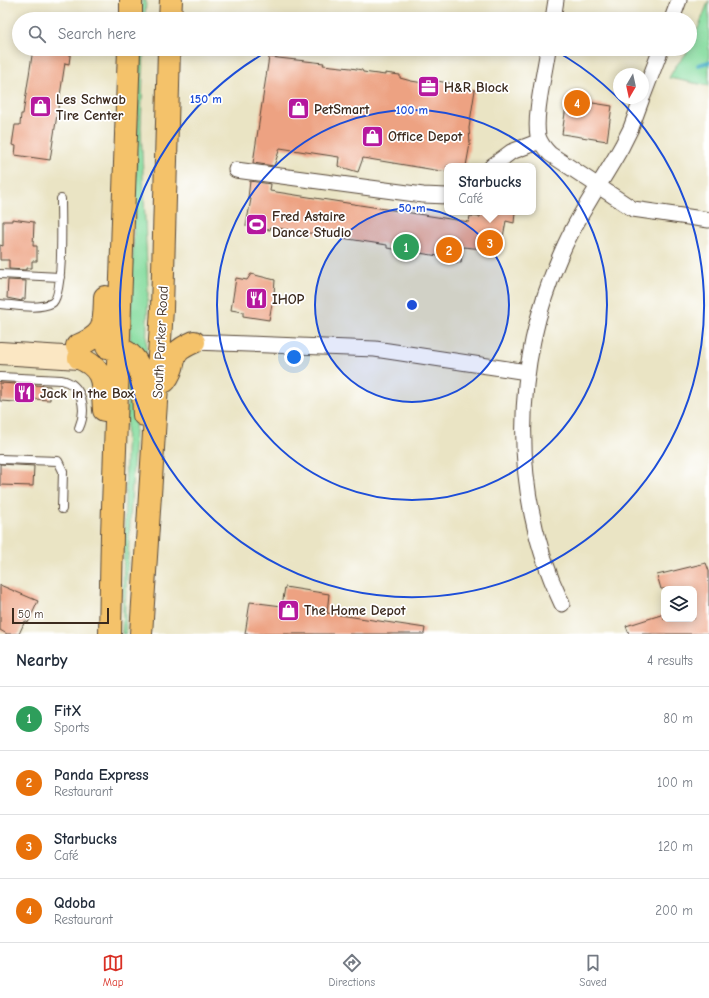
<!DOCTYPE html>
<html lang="en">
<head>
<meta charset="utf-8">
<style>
  :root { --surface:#fff; --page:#f6f6f7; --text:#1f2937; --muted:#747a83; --line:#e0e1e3; --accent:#d93025 }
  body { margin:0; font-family:"Comic Neue",sans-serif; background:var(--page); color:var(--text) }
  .controls { position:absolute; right:12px; bottom:12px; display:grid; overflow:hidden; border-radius:8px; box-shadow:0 2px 10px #0003 }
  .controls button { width:36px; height:36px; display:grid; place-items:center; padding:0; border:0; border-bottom:1px solid var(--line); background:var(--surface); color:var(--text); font:20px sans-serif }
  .compass { position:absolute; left:613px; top:68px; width:36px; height:36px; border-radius:50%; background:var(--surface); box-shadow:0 2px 10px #0003; rotate:189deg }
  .scale { position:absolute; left:12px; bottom:10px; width:97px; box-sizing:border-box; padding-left:4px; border:2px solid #3b2a1e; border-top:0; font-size:11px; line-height:14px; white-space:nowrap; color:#3b2a1e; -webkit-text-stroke:3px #fff; paint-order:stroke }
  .you { position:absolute; left:294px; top:357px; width:14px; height:14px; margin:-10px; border:3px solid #fff; border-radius:50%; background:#1a73e8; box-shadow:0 0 0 6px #1a73e833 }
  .badge { display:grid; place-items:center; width:26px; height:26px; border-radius:50%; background:var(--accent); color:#fff; font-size:13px; font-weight:700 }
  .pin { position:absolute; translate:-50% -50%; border:2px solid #fff; box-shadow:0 1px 4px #0006 }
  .popup { position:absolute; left:444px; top:163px; width:92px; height:52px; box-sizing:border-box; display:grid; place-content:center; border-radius:8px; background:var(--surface); filter:drop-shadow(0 1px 3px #0005); font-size:13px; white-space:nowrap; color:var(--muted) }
  .popup b { font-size:15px; color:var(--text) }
  .popup::after { content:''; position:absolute; left:50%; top:100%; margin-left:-8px; border:8px solid transparent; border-top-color:var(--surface) }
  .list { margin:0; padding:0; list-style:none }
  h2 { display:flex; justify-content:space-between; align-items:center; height:52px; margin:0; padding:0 16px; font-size:17px }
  h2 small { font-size:13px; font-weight:400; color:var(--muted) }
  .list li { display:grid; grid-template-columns:26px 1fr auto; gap:12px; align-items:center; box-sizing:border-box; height:64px; padding:0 16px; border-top:1px solid var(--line) }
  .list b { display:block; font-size:15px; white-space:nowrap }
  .list p { margin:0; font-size:13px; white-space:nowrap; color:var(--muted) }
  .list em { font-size:13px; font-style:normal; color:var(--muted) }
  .icon { flex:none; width:22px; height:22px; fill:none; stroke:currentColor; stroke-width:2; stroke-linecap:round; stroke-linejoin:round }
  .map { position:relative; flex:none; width:709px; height:634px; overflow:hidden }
  .search { position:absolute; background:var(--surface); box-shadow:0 2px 10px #0003; left:12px; right:12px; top:12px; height:44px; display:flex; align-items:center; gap:10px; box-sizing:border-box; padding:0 14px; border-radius:22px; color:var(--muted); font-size:15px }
  .sheet { height:308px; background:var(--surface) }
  nav { display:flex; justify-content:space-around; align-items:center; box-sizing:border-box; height:56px; border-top:1px solid var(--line); background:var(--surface); font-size:11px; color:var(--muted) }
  nav a { display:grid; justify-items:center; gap:2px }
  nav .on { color:var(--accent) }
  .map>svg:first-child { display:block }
  .green { fill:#86dc9f; stroke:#60835e }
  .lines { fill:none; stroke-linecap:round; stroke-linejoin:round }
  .stream { stroke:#43aac3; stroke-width:4 }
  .building { fill:#eda282 }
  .lane-casing { stroke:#554637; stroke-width:10 }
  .street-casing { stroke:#554637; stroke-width:17 }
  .secondary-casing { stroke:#554637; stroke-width:24 }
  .highway-casing { stroke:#554637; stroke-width:24 }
  .lane { stroke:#fff; stroke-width:8 }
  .street { stroke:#fff; stroke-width:15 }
  .secondary { stroke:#fbe7c3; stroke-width:22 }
  .highway { stroke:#f4c26a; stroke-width:22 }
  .ring { fill:none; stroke:#1d4ed8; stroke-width:2 }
  .labels { text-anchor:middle; stroke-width:3.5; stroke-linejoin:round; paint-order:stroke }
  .poi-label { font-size:14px; font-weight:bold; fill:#3b2a1e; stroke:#fff; text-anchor:start }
  .street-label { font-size:14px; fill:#3b2a1e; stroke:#fff }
  .centre { fill:#1d4ed8; stroke:#fff; stroke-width:2 }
  .ring-label { font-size:12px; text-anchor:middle; font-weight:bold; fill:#1d4ed8; stroke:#fff; stroke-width:3.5; stroke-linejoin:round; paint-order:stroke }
</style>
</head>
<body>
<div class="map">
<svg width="709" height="634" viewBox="0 0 709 634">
  <rect width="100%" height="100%" fill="#fff"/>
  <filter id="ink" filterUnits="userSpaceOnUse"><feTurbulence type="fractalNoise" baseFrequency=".025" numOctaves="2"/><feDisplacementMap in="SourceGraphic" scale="8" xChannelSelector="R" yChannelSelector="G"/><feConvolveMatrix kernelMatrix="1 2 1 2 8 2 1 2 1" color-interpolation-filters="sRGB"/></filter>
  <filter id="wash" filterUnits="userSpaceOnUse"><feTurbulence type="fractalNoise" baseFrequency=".012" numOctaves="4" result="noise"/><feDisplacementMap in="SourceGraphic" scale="16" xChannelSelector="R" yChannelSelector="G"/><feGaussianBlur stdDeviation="0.9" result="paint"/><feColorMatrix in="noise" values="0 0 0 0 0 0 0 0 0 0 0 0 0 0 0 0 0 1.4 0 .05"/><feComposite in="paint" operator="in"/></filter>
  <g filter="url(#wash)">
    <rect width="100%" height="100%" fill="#eae4c4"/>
    <path class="green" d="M142,0H146L145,19H141Z
      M709,0V86L669,78L675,67L690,49Z
      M140,49H144L141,127L148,290L146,356L133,349L130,339Z
      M128,367L138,381L125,610L126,634H122Z"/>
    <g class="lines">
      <path class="stream" d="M698,65L709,62"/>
    </g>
    <g id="blocks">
      <path class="building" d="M33,49H71L69,64L65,63L50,160L15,155L16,146L12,145L15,125H20L21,114H23Z
        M269,57L324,63L323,65L351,68L362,70L363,72L385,75V73L400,75V78L411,81L436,85L437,81L460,85V88L475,90L469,128L470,144L466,166H447V172L363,158L358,172L338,166L339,157L280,148L274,166L253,163Z
        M567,99L612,106L607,141L562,134Z
        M250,181L271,184L270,191L469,222L470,216L480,217L481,213L484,212H515L514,223L506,221L503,237L498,236L494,250L463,247L461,263L444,261L445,257L387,248V245L271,227L270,230L246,226L251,199L248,198Z
        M12,219L34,222L33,246H37V261H32V268H26V270L9,269V260H0V245L3,246V221H12Z
        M251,274L275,280L274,294L279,295L278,304H272L269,320L243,316V312L231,310L236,278L247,280Z
        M8,280L26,281L25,299H22V301L7,298Z
        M0,383L50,386V400L33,399L32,403L0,401Z
        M0,464L34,466L33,486L0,485Z
        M706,563L709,571V634H629L626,626L664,614V619H694V589H661L657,575Z
        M0,585L38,601L28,623L25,621L19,634H7L0,630Z
        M285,587L329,594L327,613L425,628L424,634H245L250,602L282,606Z"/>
    </g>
  </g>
  <g filter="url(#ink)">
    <use href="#blocks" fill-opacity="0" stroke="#554637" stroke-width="1"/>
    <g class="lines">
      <defs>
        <path id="lane" d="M0,274L60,277
          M0,304C15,305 38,310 52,303C64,297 61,215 61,199
          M0,377L61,380C83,384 87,410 79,428
          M0,459L58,461L63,471L62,509"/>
        <path id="street" d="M553,19L556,0
          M672,19L679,0
          M548,49C545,72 534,114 538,136C540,143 545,149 550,154L633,209L709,220
          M643,96L661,49
          M492,166L511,152L540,141
          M236,170L423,195L447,196
          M194,342L375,349L527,372
          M562,604C510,494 512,365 561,254C577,216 602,182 622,146L631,128L642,98"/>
        <path id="secondary" d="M0,353L79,358"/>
        <path id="highway" d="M131,19V0
          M170,19L171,0
          M77,346C106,334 104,326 105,297
          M107,347C148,349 142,385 144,415
          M79,358C106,369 102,385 104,410
          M165,381C181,360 164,355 194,342
          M110,634L112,535L129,49
          M141,634L162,309L169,49"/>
      </defs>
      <use href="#lane" class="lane-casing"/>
      <use href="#street" class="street-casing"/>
      <use href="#secondary" class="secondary-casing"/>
      <use href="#highway" class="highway-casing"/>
      <use href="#lane" class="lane"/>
      <use href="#street" class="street"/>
      <use href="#secondary" class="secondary"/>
      <use href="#highway" class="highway"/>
    </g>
  </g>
  <circle cx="412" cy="305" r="97" fill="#1d4ed8" fill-opacity=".12"/>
  <g class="ring">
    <circle cx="412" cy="305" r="97"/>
    <circle cx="412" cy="305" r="195"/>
    <path d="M354 19A292 292 0 0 1 470 19M554 50A292 292 0 1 1 270 50"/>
  </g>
  <defs>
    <symbol id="office-square" viewBox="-11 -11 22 22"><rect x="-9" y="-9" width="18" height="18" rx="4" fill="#b5179e" stroke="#fff"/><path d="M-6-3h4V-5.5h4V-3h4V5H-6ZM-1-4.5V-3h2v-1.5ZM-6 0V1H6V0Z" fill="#fff"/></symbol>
    <symbol id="shop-square" viewBox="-11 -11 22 22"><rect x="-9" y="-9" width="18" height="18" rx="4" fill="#b5179e" stroke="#fff"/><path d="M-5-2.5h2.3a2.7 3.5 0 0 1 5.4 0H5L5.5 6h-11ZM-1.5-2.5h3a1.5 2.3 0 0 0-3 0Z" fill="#fff"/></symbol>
    <symbol id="stadium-square" viewBox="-11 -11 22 22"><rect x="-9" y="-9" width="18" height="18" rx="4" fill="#b5179e" stroke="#fff"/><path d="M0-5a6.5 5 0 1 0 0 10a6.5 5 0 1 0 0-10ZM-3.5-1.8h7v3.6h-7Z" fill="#fff"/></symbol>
    <symbol id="restaurant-square" viewBox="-11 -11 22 22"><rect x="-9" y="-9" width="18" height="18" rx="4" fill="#b5179e" stroke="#fff"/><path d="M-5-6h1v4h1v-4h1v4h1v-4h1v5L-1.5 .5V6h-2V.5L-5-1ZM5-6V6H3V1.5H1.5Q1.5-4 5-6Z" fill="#fff"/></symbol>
  </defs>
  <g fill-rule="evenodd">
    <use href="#office-square" x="416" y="74" width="25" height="25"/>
    <use href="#shop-square" x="28" y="94" width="25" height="25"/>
    <use href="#shop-square" x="286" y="96" width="25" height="25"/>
    <use href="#shop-square" x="360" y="124" width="25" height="25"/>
    <use href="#stadium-square" x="244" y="212" width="25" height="25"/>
    <use href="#restaurant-square" x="244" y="286" width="25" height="25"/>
    <use href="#restaurant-square" x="12" y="380" width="25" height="25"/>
    <use href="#shop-square" x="276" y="598" width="25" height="25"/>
  </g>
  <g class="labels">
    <g class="poi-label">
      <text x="444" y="92">H&amp;R Block</text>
      <text x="56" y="104">Les Schwab<tspan x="56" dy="16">Tire Center</tspan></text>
      <text x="314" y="114">PetSmart</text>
      <text x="388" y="141">Office Depot</text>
      <text x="272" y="221">Fred Astaire<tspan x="272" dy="16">Dance Studio</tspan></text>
      <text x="272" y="304">IHOP</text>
      <text x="40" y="398">Jack in the Box</text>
      <text x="304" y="615">The Home Depot</text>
    </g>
    <g class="street-label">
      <text transform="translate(160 342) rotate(-87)" y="5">South Parker Road</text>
    </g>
  </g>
  <circle cx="412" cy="305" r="6" class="centre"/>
  <g class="ring-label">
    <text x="206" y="103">150 m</text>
    <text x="412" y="114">100 m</text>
    <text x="412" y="212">50 m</text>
  </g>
</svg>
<div class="controls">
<button><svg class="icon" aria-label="layers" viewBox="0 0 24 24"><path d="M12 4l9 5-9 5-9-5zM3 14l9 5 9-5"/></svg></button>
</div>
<svg class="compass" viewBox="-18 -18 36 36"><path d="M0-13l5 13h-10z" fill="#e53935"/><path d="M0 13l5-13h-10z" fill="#747a83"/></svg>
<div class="scale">50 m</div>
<div class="you"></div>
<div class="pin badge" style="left:406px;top:247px;background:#2e9e5b">1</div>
<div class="pin badge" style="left:449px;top:250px;background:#e8710a">2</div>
<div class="pin badge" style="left:490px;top:243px;background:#e8710a">3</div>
<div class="popup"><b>Starbucks</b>Café</div>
<div class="pin badge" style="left:577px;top:103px;background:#e8710a">4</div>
<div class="search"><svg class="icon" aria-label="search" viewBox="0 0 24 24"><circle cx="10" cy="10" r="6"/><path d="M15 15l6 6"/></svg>Search here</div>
</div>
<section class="sheet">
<h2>Nearby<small>4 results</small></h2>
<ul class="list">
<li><span class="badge" style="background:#2e9e5b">1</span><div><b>FitX</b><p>Sports</p></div><em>80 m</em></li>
<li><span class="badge" style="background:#e8710a">2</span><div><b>Panda Express</b><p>Restaurant</p></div><em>100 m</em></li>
<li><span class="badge" style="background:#e8710a">3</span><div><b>Starbucks</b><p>Café</p></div><em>120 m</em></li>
<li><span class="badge" style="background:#e8710a">4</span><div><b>Qdoba</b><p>Restaurant</p></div><em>200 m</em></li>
</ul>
</section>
<nav>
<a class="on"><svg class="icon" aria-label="map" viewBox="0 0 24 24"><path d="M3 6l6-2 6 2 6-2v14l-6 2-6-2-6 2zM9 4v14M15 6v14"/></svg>Map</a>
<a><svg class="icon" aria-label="directions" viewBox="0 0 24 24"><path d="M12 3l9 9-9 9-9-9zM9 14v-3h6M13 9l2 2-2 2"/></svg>Directions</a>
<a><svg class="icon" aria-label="saved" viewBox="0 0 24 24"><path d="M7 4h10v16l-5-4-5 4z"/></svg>Saved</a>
</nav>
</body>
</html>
